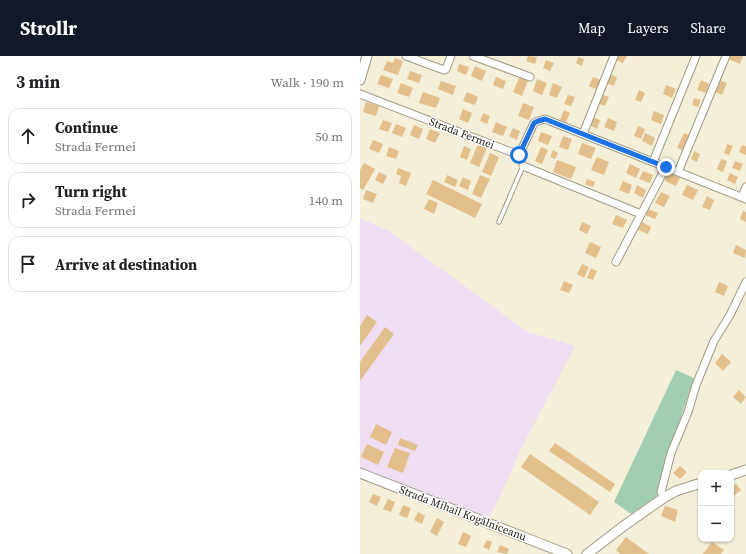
<!DOCTYPE html>
<html lang="en">
<head>
<meta charset="utf-8">
<style>
  :root { --surface:#fff; --page:#f2f2f2; --text:#202124; --muted:#757577; --line:#e0e0e0; --accent:#111827 }
  body { margin:0; font-family:"Source Serif 4",serif; background:var(--page); color:var(--text) }
  .controls { position:absolute; right:12px; bottom:12px; display:grid; overflow:hidden; border-radius:8px; box-shadow:0 1px 3px #0004 }
  .controls button { width:36px; height:36px; display:grid; place-items:center; padding:0; border:0; border-bottom:1px solid var(--line); background:var(--surface); color:var(--text); font:20px sans-serif }
  .stop { position:absolute; width:12px; height:12px; margin:-9px; border:3px solid #1a73e8; border-radius:50%; background:#fff }
  .stop.end { background:#1a73e8; border-color:#fff; box-shadow:0 1px 4px #0008 }
  .list { margin:0; padding:0; list-style:none }
  h2 { display:flex; justify-content:space-between; align-items:center; height:52px; margin:0; padding:0 16px; font-size:17px }
  h2 small { font-size:13px; font-weight:400; color:var(--muted) }
  .list li { display:grid; grid-template-columns:26px 1fr auto; gap:12px; align-items:center; box-sizing:border-box; height:56px; margin:0 8px 8px; padding:0 8px; border:1px solid var(--line); border-radius:12px }
  .list b { display:block; font-size:15px; white-space:nowrap }
  .list p { margin:0; font-size:13px; white-space:nowrap; color:var(--muted) }
  .list em { font-size:13px; font-style:normal; color:var(--muted) }
  .icon { flex:none; width:22px; height:22px; fill:none; stroke:currentColor; stroke-width:2; stroke-linecap:round; stroke-linejoin:round }
  .map { position:relative; flex:none; width:386px; height:498px; overflow:hidden }
  header { display:flex; align-items:center; gap:24px; box-sizing:border-box; height:56px; padding:0 20px; background:var(--accent); color:#fff }
  header strong { font-size:19px }
  nav { display:flex; gap:22px; margin-inline-start:auto; font-size:14px }
  main { display:flex }
  aside { flex:1; background:var(--surface) }
  .map>svg:first-child { display:block }
  .industrial { fill:#efdef1 }
  .green { fill:#a1ceb1 }
  .building { fill:#e3bf8b }
  .lines { fill:none; stroke-linecap:round; stroke-linejoin:round }
  .lane-casing { stroke:#a09b87; stroke-width:5.5 }
  .street-casing { stroke:#a09b87; stroke-width:9 }
  .secondary-casing { stroke:#a09b87; stroke-width:11 }
  .lane { stroke:#fff; stroke-width:3.5 }
  .street { stroke:#fff; stroke-width:7 }
  .secondary { stroke:#fff; stroke-width:9 }
  .route { stroke:#1a73e8; stroke-width:5 }
  .labels { text-anchor:middle; stroke-width:3; stroke-linejoin:round; paint-order:stroke }
  .street-label { font-size:11px; fill:#24221a; stroke:#fff }
</style>
</head>
<body>
<header>
<strong>Strollr</strong>
<nav><a>Map</a><a>Layers</a><a>Share</a></nav>
</header>
<main>
<aside>
<h2>3 min<small>Walk · 190 m</small></h2>
<ul class="list">
<li><svg class="icon" aria-label="ahead" viewBox="0 0 24 24"><path d="M12 20V5M6 11l6-6 6 6"/></svg><div><b>Continue</b><p>Strada Fermei</p></div><em>50 m</em></li>
<li><svg class="icon" aria-label="right" viewBox="0 0 24 24"><path d="M7 20v-9h11M14 6l5 5-5 5"/></svg><div><b>Turn right</b><p>Strada Fermei</p></div><em>140 m</em></li>
<li><svg class="icon" aria-label="arrive" viewBox="0 0 24 24"><path d="M6 21V4h12l-3 4 3 4H6"/></svg><div><b>Arrive at destination</b></div></li>
</ul>
</aside>
<div class="map">
<svg width="386" height="498" viewBox="0 0 386 498">
  <rect width="100%" height="100%" fill="#f4efd9"/>
  <path class="industrial" d="M0,162L29,175L168,276L215,290L162,391L147,425L129,462L0,413Z"/>
  <path class="green" d="M316,314L334,322L300,424L297,440L271,458L254,446Z"/>
  <path class="building" d="M168,0L177,1L175,8L166,5Z
    M257,0H267L263,7L256,4Z
    M370,0H383L380,8L368,3Z
    M218,1L224,3L222,10L216,7Z
    M35,2L43,5L38,19L23,14L27,5L33,7Z
    M186,4L194,7L190,15L183,12Z
    M99,8L109,11L106,19L97,15Z
    M115,10L126,15L122,25L111,20Z
    M50,15L62,19L59,27L47,23Z
    M250,18L257,21L254,30L246,27Z
    M21,19L33,23L29,32L17,28Z
    M136,21L146,25L143,33L133,29Z
    M233,21L242,24L238,34L229,30Z
    M159,22L168,25L162,40L153,36Z
    M177,23L187,27L182,39L173,35Z
    M341,24L349,28L346,37L337,34Z
    M360,24L367,27L362,39L355,36Z
    M81,25L96,30L93,39L78,33Z
    M41,27L53,32L49,41L37,37Z
    M193,27L202,31L197,42L189,39Z
    M306,29L316,33L312,42L303,38Z
    M279,34L285,37L281,46L275,44Z
    M63,36L80,42L76,52L59,47Z
    M107,36L118,41L115,49L103,45Z
    M241,38L249,41L245,50L237,47Z
    M208,39L215,41L211,50L204,48Z
    M334,42L341,44L338,51L332,49Z
    M6,46L19,50L16,60L3,56Z
    M163,47L174,51L169,64L158,60Z
    M103,53L112,57L108,67L99,63Z
    M204,54L210,57L206,66L200,64Z
    M294,55L304,59L301,68L291,64Z
    M123,57L130,60L127,68L120,65Z
    M233,61L240,64L237,73L229,69Z
    M248,62L257,66L254,75L244,71Z
    M23,64L32,67L28,76L19,73Z
    M136,66L147,71L143,80L132,76Z
    M36,68L46,72L42,81L32,77Z
    M54,69L63,73L59,83L50,79Z
    M278,70L285,73L281,83L274,80Z
    M153,72L160,75L157,84L149,80Z
    M70,73L80,77L75,87L66,83Z
    M181,76L192,80L188,89L178,85Z
    M285,77L295,82L292,90L282,85Z
    M324,77L329,79L323,94L317,92Z
    M203,80L212,83L208,94L199,91Z
    M13,84L23,88L19,97L9,93Z
    M222,87L236,92L231,103L218,98Z
    M118,88L127,92L119,111L110,107Z
    M367,88L373,90L369,99L364,97Z
    M382,89L386,90V99L379,96Z
    M104,90L111,93L107,104L100,101Z
    M29,91L39,95L36,103L26,100Z
    M181,91L188,94L182,108L175,105Z
    M193,94L198,97L195,103L190,101Z
    M334,95L340,98L337,106L331,103Z
    M130,97L139,101L131,120L122,116Z
    M237,101L249,106L244,119L231,114Z
    M361,103L367,105L363,116L357,113Z
    M197,104L216,111L211,123L193,116Z
    M375,105L383,108L380,115L372,112Z
    M4,107L15,113L3,134L0,132V114Z
    M270,108L280,113L276,122L266,117Z
    M38,112L51,117L46,130L39,127L41,120L36,118Z
    M283,115L293,119L290,127L279,123Z
    M19,116L27,120L23,128L15,124Z
    M308,117L320,122L316,130L305,125Z
    M370,117L378,121L375,128L367,124Z
    M87,119L98,124L95,131L84,126Z
    M120,119L130,123L121,142L112,138Z
    M103,121L111,125L108,134L99,130Z
    M227,123L235,126L233,131L225,128Z
    M73,124L122,148L115,162L66,138Z
    M263,125L272,129L269,138L259,134Z
    M277,129L286,134L283,142L274,137Z
    M327,129L338,134L333,144L322,139Z
    M6,134L17,138L13,147L3,143Z
    M301,136L310,140L304,151L295,147Z
    M347,140L354,144L350,154L342,151Z
    M69,143L78,147L74,158L64,153Z
    M288,153L298,157L295,163L285,159Z
    M383,155L386,156V166L380,163Z
    M256,159L267,164L263,172L252,168Z
    M222,166L231,170L227,178L219,174Z
    M282,166L291,171L288,178L278,174Z
    M230,186L241,191L236,202L225,197Z
    M376,189L386,194L385,202L373,197Z
    M222,208L229,211L224,222L217,218Z
    M231,212L237,215L233,224L227,222Z
    M204,225L213,229L209,237L200,234Z
    M359,226L368,230L364,240L355,236Z
    M7,259L17,266L0,290V270Z
    M25,271L34,278L0,325V306Z
    M362,298L371,306L363,315L355,307Z
    M379,334L386,341L381,348L373,341Z
    M16,368L32,376L26,389L10,381Z
    M40,382L58,389L55,395L38,389Z
    M195,387L255,428L250,436L189,395Z
    M7,388L24,396L18,409L1,401Z
    M35,392L50,397L43,417L27,411Z
    M170,398L239,446L230,459L161,411Z
    M320,410L327,416L320,423L313,417Z
    M376,428L381,434L372,441L371,439V431Z
    M13,438L21,441L17,450L9,446Z
    M28,443L35,446L31,456L23,453Z
    M43,449L51,452L47,462L39,459Z
    M305,450L318,454L315,466L301,460Z
    M58,456L65,460L62,468L54,464Z
    M77,462L84,466L77,480L70,476Z
    M103,476L111,480L106,491L98,488Z
    M266,481L289,498H260L256,494Z
    M127,484L132,486L129,494L123,491Z
    M352,486L364,494L361,498H343Z
    M140,489L149,493L147,498L137,496Z"/>
  <g class="lines">
    <defs>
      <path id="lane" d="M139,166L163,110L159,99"/>
      <path id="street" d="M46,0L84,14L86,13L91,0
        M113,0L170,21
        M0,38L159,99L174,67L178,65L185,63L386,143
        M223,78L254,0
        M293,106L336,0
        M163,110L281,158
        M318,116L366,0
        M382,141L386,131
        M256,206L306,111
        M305,441L301,436L311,397L328,356L336,329L354,285L370,259L386,226"/>
      <path id="secondary" d="M0,24L7,0
        M0,417L207,498
        M371,419L386,414
        M227,498L265,469L305,441L316,435L341,427"/>
    </defs>
    <use href="#lane" class="lane-casing"/>
    <use href="#street" class="street-casing"/>
    <use href="#secondary" class="secondary-casing"/>
    <use href="#lane" class="lane"/>
    <use href="#street" class="street"/>
    <use href="#secondary" class="secondary"/>
  </g>
  <g class="lines">
    <path class="route" d="M159,99L174,67L178,65L185,63L306,111"/>
  </g>
  <g class="labels">
    <g class="street-label">
      <text transform="translate(102 77) rotate(21)" y="4">Strada Fermei</text>
      <text transform="translate(103 457) rotate(21)" y="4">Strada Mihail Kogălniceanu</text>
    </g>
  </g>
</svg>
<div class="controls">
<button>+</button>
<button>−</button>
</div>
<div class="stop" style="left:159px;top:99px"></div>
<div class="stop end" style="left:306px;top:111px"></div>
</div>
</main>
</body>
</html>
